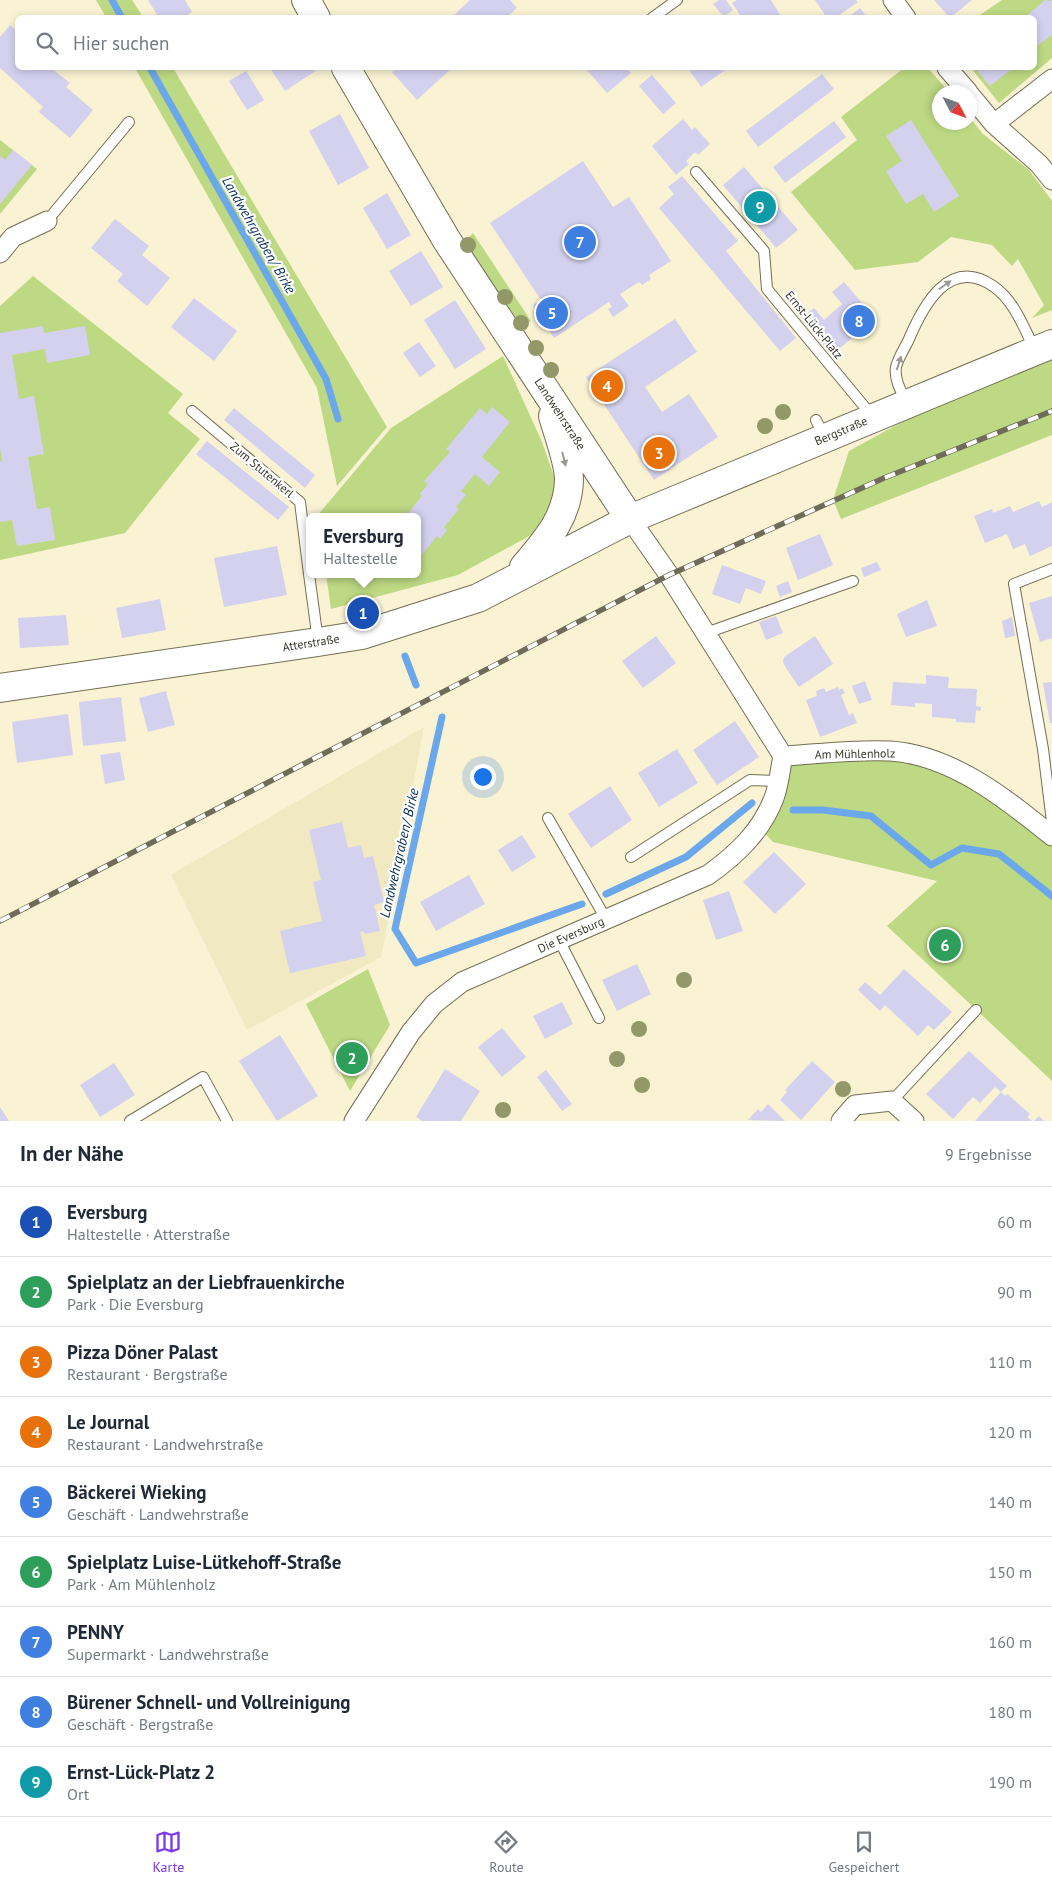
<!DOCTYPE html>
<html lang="de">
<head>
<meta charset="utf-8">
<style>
  :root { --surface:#fff; --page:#f6f6f7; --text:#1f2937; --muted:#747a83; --line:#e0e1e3; --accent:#7c3aed }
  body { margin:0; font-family:"PT Sans",sans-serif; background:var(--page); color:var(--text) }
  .compass { position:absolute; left:932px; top:85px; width:45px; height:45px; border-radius:50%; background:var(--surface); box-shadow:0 2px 8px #0003; rotate:131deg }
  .you { position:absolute; left:482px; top:776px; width:18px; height:18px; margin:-12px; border:4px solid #fff; border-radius:50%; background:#1a73e8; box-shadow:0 0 0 8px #1a73e833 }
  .badge { display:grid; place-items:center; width:32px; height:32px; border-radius:50%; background:var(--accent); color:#fff; font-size:16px; font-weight:700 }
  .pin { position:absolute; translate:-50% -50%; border:2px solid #fff; box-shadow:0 1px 5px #0006 }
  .popup { position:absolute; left:306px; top:513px; width:115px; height:65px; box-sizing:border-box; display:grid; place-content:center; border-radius:8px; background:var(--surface); filter:drop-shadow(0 1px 4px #0005); font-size:16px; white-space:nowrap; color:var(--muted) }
  .popup b { font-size:19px; color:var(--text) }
  .popup::after { content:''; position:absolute; left:50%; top:100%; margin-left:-10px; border:10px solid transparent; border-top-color:var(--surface) }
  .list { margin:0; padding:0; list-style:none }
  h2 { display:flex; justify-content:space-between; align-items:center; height:65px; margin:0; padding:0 20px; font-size:21px }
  h2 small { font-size:16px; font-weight:400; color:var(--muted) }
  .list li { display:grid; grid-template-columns:32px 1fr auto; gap:15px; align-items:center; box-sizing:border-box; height:70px; padding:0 20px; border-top:1px solid var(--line) }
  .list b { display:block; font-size:19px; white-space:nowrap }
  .list p { margin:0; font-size:16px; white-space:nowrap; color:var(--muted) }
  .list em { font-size:16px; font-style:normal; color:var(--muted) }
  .icon { flex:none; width:28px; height:28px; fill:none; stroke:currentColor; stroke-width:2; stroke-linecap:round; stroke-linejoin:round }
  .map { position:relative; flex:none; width:1052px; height:1121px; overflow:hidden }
  .search { position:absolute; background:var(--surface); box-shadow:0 2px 8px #0003; left:15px; right:15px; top:15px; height:55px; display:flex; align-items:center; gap:12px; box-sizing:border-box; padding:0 18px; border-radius:8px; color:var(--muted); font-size:19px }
  .sheet { height:695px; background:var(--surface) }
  nav { display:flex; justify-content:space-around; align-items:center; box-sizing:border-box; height:70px; border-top:1px solid var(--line); background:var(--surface); font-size:14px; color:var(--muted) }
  nav a { display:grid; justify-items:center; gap:2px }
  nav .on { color:var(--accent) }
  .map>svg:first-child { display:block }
  .built { fill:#f1e9c2 }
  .green { fill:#bdd983 }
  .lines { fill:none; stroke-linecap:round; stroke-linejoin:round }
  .stream { stroke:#6ba7eb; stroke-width:7 }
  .building { fill:#d3d1ee }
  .lane-casing { stroke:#746e53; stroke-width:12 }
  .street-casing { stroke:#746e53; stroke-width:21 }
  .secondary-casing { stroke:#746e53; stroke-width:30 }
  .lane { stroke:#fff; stroke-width:10 }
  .street { stroke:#fff; stroke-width:19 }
  .secondary { stroke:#fff; stroke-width:28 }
  .rail-casing { stroke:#6f6b59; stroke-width:5.5 }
  .rail { stroke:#fff; stroke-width:4; stroke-dasharray:11; stroke-linecap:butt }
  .tree { fill:#929867 }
  .oneway { fill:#9c9a94 }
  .labels { text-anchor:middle; stroke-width:4.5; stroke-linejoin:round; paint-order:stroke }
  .street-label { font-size:12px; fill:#383529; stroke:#fff }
  .water-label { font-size:14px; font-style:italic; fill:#002b56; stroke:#fff }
</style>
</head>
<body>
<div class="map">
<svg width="1052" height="1121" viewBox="0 0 1052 1121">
  <rect width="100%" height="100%" fill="#f9f2d3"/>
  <path class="built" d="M424,727L381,957L247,1030L171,875Z"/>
  <path class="green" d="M96,0H132L143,17H106Z
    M1002,0H1052V58L999,103L971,68H1034V18L977,17Z
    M135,68H173L387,427L337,486L317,388Z
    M904,68H928L949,92H940V122H970V118L983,134L1029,170L1052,201V310L1032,318L1044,305L1018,259L1012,266L992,245L951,237L918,262L855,270L791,192L857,140L841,117Z
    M0,140L37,169L0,214Z
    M473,233L531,321L518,330L463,244Z
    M33,276L183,394L168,413L200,439L125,533L0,560V306Z
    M503,356L542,442L555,479L551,508L533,534L458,575L331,609L326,574H417V517L317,516L391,428Z
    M1052,359V435L841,519L833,500L849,451L911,417Z
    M783,756L937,762L1052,836V1081L887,926L937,881L773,842L759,827Z
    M368,969L390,1025L350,1091L306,1004Z"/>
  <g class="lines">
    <path class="stream" d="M112,0L122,18
      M150,68L326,379L338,419
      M405,656L416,685
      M442,717L395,929L416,963L582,904
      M793,810H823L871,816L931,865L962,848L999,854L1052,896
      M606,894L686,857L752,803"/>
  </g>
  <path class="building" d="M148,0H185L192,12L183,18H159Z
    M470,0H510L517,8L506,18H451Z
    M719,0H726L733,10L722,18H719L722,15L713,4Z
    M737,0H771L782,18H742L732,3Z
    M815,0H856L858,2L835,18H827Z
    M934,0H972L950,18Z
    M1045,0L1052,1V35L1034,48V18H1024Z
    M860,8L868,18H847Z
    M10,25L18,32V68H51L70,83L66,87L93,110L70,138L39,112L43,107L0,68V37Z
    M270,68H315L317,70L285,91Z
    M397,68H452L417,100L392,72Z
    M585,68H627L631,73L607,93Z
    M688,68H728L701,87Z
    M975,68H1013L990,86Z
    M246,71L264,100L247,110L229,81Z
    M822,74L834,89L758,147L746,131Z
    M652,75L676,103L663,114L639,86Z
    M340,114L369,168L338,185L309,131Z
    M683,119L692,130L695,127L710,144L698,155L695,152L686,161L689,164L676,175L652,146Z
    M911,120L959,196L934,212L923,194L906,204L886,171L902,161L886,136Z
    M834,121L846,137L785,183L773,167Z
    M13,150L32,165L0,204V156L5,160Z
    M583,161L613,207L629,197L671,261L649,275L651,279L642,285L639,282L620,294L629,306L613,317L608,309L612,307L609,302L554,338L533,305L541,300L490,223Z
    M744,167L798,230L776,248L723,185Z
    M682,176L738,241L726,251L796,338L780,351L659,208L674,194L668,187Z
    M387,193L411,235L387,249L363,208Z
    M115,219L149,246L142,255L170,278L147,306L117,281L123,274L91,248Z
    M421,251L443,287L411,306L389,271Z
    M844,282L875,318L832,355L801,318L814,308L824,320L842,304L832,292Z
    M194,298L237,331L214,361L171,327Z
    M455,300L486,349L455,369L424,320Z
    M675,319L697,352L645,387L662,412L689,394L718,437L654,480L586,377Z
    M43,326L44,333L85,326L90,355L47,363L45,349L12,355L19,399L34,396L44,454L28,457L37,509L50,507L55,540L17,546L12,520L0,522V461H2L0,448V333Z
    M419,342L436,366L420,377L403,353Z
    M492,407L510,422L482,457L500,472L489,486L475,474L461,491L466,495L456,507L459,509L444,527L447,530L440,539L437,536L422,555L417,551V517H405L422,496L420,494L428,484L424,481L450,452L446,449L480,408L487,414Z
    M234,408L315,475L305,488L224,420Z
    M207,441L289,507L278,520L196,454Z
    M1039,501L1042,507L1052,502V546L1030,556L1025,544L1013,549L1007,534L985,543L974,516L992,509L993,513L1010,506L1013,512Z
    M820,534L833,565L798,580L786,548Z
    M277,546L287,595L224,607L214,558Z
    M877,562L881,570L864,577L861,568Z
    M722,565L766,581L761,594L746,588L740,604L712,594Z
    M348,574H361L356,580Z
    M788,581L792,592L780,597L776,586Z
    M1052,596V638L1040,642L1029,603Z
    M160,599L166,630L122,638L116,608Z
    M927,600L937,626L906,637L897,614Z
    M66,615L69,645L20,648L18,618Z
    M776,616L783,633L766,640L759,622Z
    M1012,617L1015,636L1005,638L1002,621Z
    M656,636L676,663L643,688L622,661Z
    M815,636L833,664L799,687L786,668L783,662L784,657Z
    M926,675L949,677L948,688L977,689L976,706L981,707V711L976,710L975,723L956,722V719L932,717V704L915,703V707L891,705L893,682L926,684Z
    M865,681L872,700L859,704L852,686Z
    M1052,682V723H1050L1043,683Z
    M838,687L839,690L842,688L845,693L841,695L849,715L853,713L857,723L820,737L806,700L817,696L816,691L824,688L826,692Z
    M166,691L175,725L148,732L139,698Z
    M121,697L126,741L83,746L79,702Z
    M68,714L73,755L17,763L12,722Z
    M735,721L759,757L717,785L693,750Z
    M677,749L698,783L659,807L638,773Z
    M120,752L125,780L105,784L100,755Z
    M610,786L632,820L591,848L568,814Z
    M342,822L348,848L361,845L364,858L373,856L384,902L374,905L380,931L364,934V931L360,932L366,956L290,973L280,931L322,921L313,882L321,880L309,830Z
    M522,835L536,857L512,872L498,850Z
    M774,852L806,884L775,914L743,882Z
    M469,875L485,904L436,931L420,902Z
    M729,891L743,931L716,940L703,900Z
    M637,964L651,994L617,1011L602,980Z
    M904,969L952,1012L934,1030L928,1025L918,1036L885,1005L880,1011L858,990L865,982L880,995Z
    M562,1002L573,1024L545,1039L533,1016Z
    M502,1028L526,1057L502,1077L478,1047Z
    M280,1035L318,1096L277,1121L239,1061Z
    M969,1051L1007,1086L1001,1092L995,1087L980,1103L973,1097L953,1119L926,1094Z
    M812,1061L835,1082L801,1120L780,1100L787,1092L785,1090Z
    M114,1063L135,1095L100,1117L80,1085Z
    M445,1069L480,1091L461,1121H422L416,1117Z
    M546,1070L572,1104L562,1111L537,1077Z
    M1001,1092L1005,1096L1007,1094L1030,1114L1027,1117L1032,1121H975Z
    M768,1104L785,1121L748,1120L758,1109L761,1112Z
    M0,1107L9,1121H0Z
    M1039,1116L1044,1121H1034Z"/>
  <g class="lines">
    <defs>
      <path id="lane" d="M652,18L677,0
        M696,172L764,251L767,289L873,417
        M47,221L129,122
        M907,404C902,393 894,380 896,367C898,358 905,348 909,339C923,306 949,256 993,286C1014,300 1024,328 1035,350
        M192,411L300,502L309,574
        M816,420L824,437
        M1052,569L1014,584L1043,749L1052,822
        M309,574L318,641
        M706,633L853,581
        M548,818L606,919
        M631,857L750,780L778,781
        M559,940L599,1018
        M892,1101L976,1010
        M130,1121L203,1077L227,1121"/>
      <path id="street" d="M893,0L906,18
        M947,68L968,92
        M970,95L994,124L1039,164L1052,180
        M994,124L1052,79
        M0,253L13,237L47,221
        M630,519L669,575L783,756
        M783,756C818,754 855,749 890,751C952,755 1006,799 1052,836
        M354,1121L411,1032L434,1004L462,982L708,875C736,855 761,832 774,798C779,785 780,770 783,756
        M841,1121L855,1105L892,1101L914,1121"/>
      <path id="secondary" d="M306,0L316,18
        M346,68L446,239L630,519
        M524,567C546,541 568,517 569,480C569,462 558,434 553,416
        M0,688L318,642L362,635L478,598L630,519L1052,344"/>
    </defs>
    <use href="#lane" class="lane-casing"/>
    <use href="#street" class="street-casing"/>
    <use href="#secondary" class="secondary-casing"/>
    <use href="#lane" class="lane"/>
    <use href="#street" class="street"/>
    <use href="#secondary" class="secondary"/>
    <defs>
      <path id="rail" d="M0,921L669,575L884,478L1052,411"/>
    </defs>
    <use href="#rail" class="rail-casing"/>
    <use href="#rail" class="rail"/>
  </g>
  <g class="tree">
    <circle cx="468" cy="245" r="8"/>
    <circle cx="505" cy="297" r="8"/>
    <circle cx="521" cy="323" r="8"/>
    <circle cx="536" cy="348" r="8"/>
    <circle cx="551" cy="370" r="8"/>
    <circle cx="783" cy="412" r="8"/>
    <circle cx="765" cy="426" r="8"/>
    <circle cx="684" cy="980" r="8"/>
    <circle cx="639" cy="1029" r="8"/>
    <circle cx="617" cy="1059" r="8"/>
    <circle cx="642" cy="1085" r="8"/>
    <circle cx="843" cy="1089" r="8"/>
    <circle cx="503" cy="1110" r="8"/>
  </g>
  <defs><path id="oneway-solid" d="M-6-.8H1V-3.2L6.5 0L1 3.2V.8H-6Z" transform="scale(1.25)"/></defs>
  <g class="oneway">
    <use href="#oneway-solid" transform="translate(945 285) rotate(-35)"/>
    <use href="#oneway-solid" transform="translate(899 363) rotate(-72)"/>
    <use href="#oneway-solid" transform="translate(564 459) rotate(76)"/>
  </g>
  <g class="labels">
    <g class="street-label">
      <text transform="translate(814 325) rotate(51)" y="4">Ernst-Lück-Platz</text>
      <text transform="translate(560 414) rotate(57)" y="4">Landwehrstraße</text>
      <text transform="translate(841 431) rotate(-23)" y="4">Bergstraße</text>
      <text transform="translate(262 470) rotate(40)" y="4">Zum Stutenkerl</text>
      <text transform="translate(311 643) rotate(-9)" y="4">Atterstraße</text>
      <text transform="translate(855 754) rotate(-1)" y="4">Am Mühlenholz</text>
      <text transform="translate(571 935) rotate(-24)" y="4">Die Eversburg</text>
    </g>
    <g class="water-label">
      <text transform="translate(259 235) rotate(60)" y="5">Landwehrgraben/ Birke</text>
      <text transform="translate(399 853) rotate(-77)" y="5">Landwehrgraben/ Birke</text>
    </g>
  </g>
</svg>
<svg class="compass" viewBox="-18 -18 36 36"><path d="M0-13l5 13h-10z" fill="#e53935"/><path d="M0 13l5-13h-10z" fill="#747a83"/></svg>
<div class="you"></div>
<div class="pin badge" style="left:363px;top:613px;background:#1a4fb4">1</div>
<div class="popup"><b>Eversburg</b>Haltestelle</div>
<div class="pin badge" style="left:352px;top:1058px;background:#2e9e5b">2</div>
<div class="pin badge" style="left:659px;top:453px;background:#e8710a">3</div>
<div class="pin badge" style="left:607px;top:386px;background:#e8710a">4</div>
<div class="pin badge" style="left:552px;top:313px;background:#3f7fe0">5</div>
<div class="pin badge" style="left:945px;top:945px;background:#2e9e5b">6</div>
<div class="pin badge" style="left:580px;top:242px;background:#3f7fe0">7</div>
<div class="pin badge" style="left:859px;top:321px;background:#3f7fe0">8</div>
<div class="pin badge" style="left:760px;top:207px;background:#0f9aa8">9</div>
<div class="search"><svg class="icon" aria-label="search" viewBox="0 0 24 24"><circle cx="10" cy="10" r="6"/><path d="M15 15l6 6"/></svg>Hier suchen</div>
</div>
<section class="sheet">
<h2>In der Nähe<small>9 Ergebnisse</small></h2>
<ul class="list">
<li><span class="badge" style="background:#1a4fb4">1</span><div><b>Eversburg</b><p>Haltestelle · Atterstraße</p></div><em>60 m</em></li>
<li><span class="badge" style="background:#2e9e5b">2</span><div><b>Spielplatz an der Liebfrauenkirche</b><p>Park · Die Eversburg</p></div><em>90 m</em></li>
<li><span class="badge" style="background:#e8710a">3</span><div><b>Pizza Döner Palast</b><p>Restaurant · Bergstraße</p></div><em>110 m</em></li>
<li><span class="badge" style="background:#e8710a">4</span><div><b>Le Journal</b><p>Restaurant · Landwehrstraße</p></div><em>120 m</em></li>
<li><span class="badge" style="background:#3f7fe0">5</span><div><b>Bäckerei Wieking</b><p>Geschäft · Landwehrstraße</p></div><em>140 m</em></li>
<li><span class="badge" style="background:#2e9e5b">6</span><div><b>Spielplatz Luise-Lütkehoff-Straße</b><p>Park · Am Mühlenholz</p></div><em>150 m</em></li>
<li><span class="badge" style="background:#3f7fe0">7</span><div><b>PENNY</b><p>Supermarkt · Landwehrstraße</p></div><em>160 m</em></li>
<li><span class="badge" style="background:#3f7fe0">8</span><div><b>Bürener Schnell- und Vollreinigung</b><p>Geschäft · Bergstraße</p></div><em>180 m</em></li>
<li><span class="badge" style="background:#0f9aa8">9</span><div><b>Ernst-Lück-Platz 2</b><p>Ort</p></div><em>190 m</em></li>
</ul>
</section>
<nav>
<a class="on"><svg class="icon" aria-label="map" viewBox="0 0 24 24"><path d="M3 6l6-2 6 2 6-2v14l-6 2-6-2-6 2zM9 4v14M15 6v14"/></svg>Karte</a>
<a><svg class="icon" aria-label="directions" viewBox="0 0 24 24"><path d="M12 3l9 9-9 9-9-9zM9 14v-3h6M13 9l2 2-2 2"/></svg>Route</a>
<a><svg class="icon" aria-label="saved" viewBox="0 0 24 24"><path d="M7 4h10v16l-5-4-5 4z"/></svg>Gespeichert</a>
</nav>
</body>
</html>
